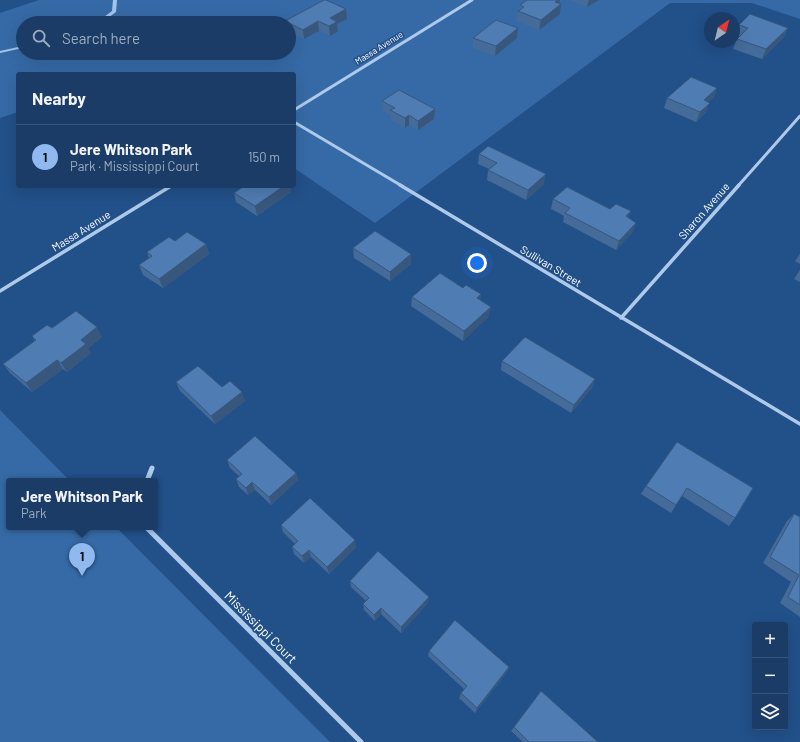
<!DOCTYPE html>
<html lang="en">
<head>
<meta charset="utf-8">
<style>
  :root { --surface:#1a3c67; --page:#274770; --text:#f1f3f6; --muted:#9fadc0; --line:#38567b; --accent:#90b9f0 }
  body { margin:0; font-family:Barlow,sans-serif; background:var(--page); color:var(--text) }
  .controls { position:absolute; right:12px; bottom:12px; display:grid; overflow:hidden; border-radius:4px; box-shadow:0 4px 16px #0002 }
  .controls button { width:36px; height:36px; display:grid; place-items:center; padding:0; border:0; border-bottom:1px solid var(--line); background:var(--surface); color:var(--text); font:20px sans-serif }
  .compass { position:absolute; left:704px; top:12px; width:36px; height:36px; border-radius:50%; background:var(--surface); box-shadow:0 4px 16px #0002; rotate:35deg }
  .you { position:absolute; left:477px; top:263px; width:14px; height:14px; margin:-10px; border:3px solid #fff; border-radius:50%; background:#1a73e8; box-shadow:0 0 0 6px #1a73e833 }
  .badge { display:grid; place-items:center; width:26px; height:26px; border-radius:50%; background:var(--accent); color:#111; font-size:13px; font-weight:700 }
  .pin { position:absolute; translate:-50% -33px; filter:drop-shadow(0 1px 2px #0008) }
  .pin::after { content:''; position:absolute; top:21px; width:14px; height:12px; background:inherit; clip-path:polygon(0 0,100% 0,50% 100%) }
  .popup { position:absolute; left:6px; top:478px; width:152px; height:52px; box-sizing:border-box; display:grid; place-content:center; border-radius:4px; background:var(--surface); filter:drop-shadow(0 1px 3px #0005); font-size:13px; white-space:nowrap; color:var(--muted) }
  .popup b { font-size:15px; color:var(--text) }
  .popup::after { content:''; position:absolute; left:50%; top:100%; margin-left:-8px; border:8px solid transparent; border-top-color:var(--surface) }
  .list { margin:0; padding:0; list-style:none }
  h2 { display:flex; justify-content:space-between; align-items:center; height:52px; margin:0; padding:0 16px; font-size:17px }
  h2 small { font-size:13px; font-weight:400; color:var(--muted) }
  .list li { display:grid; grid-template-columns:26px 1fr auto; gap:12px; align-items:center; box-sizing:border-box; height:64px; padding:0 16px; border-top:1px solid var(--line) }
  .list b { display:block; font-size:15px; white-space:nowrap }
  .list p { margin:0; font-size:13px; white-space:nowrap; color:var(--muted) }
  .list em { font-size:13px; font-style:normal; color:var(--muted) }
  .icon { flex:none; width:22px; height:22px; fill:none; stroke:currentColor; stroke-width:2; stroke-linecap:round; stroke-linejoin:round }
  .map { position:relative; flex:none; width:800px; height:742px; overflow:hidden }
  .search { position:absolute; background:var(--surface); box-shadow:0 4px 16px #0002; left:16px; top:16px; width:280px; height:44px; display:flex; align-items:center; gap:10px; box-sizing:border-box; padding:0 14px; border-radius:22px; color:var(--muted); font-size:15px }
  .panel { position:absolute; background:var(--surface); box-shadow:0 4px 16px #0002; left:16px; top:72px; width:280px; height:116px; border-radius:4px }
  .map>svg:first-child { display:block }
  .green { fill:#366aa6; fill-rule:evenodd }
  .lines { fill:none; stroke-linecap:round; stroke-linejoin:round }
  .stream { fill:#a2c5eb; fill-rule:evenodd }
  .street-far2 { stroke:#aecaea; stroke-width:3 }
  .street-far1 { stroke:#aecaea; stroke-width:3.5 }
  .street { stroke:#aecaea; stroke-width:5 }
  .wall { fill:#446b99 }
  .shaded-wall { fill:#37577d }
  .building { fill:#4f7cb2; stroke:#37577d }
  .labels { text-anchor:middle; stroke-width:3; stroke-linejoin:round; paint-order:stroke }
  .far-street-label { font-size:9px; fill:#fff; stroke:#225089 }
  .street-label { font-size:11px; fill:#fff; stroke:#225089 }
  .near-street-label { font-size:13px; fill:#fff; stroke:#225089 }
</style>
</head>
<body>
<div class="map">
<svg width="800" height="742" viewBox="0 0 800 742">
  <rect width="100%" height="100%" fill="#225089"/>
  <path class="green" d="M39,0H800V19L752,3H670L375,223L294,168V74H18V112L0,118V13ZM23,23H289V53H23Z
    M0,410L70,481H9V527H116L330,742H0Z"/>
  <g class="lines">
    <path class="stream" d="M113,0H117L116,12L101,23H96L112,11Z
      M23,46V48L0,53V51Z"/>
    <path class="street-far2" d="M294,110L472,0
      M294,122L402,186
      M738,186L800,116"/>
    <path class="street-far1" d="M400,185L800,424
      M0,291L171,186
      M621,318L739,185"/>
    <path class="street" d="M147,481L152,468
      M146,527L361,742"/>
  </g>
  <path class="wall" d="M527,0H560L559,3L561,4L560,14L539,30L516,21L518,11L519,10L520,5Z
    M570,0H599L587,7Z
    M346,9L347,19L337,24L338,31L330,36L319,31L304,39L289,32V23H286L285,21Z
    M739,25L788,28L784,37L762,59L733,49L737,39L740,36L735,35Z
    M473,38H517L495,56L473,48Z
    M717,88L714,97L708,102L706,112L696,122L664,108L667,98Z
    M382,101L435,109L434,119L418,130L409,125L405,128L391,120L390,115L383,111Z
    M479,154L544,184L526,200L487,180L488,170L489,169L478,164Z
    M291,192L257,216L236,202L234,193Z
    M553,199L610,209L631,211L628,218L636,223L632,233L616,250L563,222L564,216L551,209Z
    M175,241L206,244L209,254L163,288L143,275L139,265L149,258L147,252Z
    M353,248L411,264L390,281L354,258Z
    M800,254V264L795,261Z
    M800,270V282L794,279Z
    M463,288L481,294L480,300L489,316L463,341L411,306L412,297Z
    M52,328L102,337L88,348L91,353L67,372L63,369L32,392L10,373L3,364L35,341L32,336Z
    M502,361L595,379L592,388L571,413L501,370Z
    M176,382L222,387L245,401L215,424L180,391Z
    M677,442L735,518L729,526L682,496L671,513L641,494L646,486Z
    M227,460L296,473L298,480L271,505L255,490L248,495L239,487L236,479L239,476L230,468Z
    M794,514L800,517V617L780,603L791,582L763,563L787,521Z
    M281,525L356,547L329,574L311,557L304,563L294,554L292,547L295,544L283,532Z
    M350,581L428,603L401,633L381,614L375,621L364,610L363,604L366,601L351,587Z
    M429,651L509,667L507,672L475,713L459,698L461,693L464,689L428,656Z
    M541,691L598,742H523L511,731Z"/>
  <path class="shaded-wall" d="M558,0H560L558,7L561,4L560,14L539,30L541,20L555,2Z
    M589,0H599L587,7Z
    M346,9L347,19L337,24L338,31L330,36L329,26L330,18Z
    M318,21L319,31L304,39L303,30Z
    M518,28L517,38L495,56L496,46Z
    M788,28L784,37L762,59L766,49Z
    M717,88L714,97L700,110L704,100Z
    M710,103L706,112L696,122L700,112Z
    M435,109L434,119L418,130V121Z
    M409,115V125L405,128V118Z
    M546,174L544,184L526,200L528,190Z
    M284,186H290L291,192L257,216L255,206Z
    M631,211L627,221L626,216Z
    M636,223L632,233L616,250L619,241Z
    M206,244L209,254L163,288L159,279Z
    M411,254V264L390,281V272Z
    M481,294L480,304L477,298Z
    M491,307L489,316L463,341L464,331Z
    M97,327L102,337L88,348L91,353L67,372L61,363L81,340Z
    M57,360L63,369L32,392L26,383Z
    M595,379L592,388L571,413L574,405Z
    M242,392L245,401L215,424L211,416Z
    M296,473L298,480L271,505L269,497Z
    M252,482L255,490L248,495L246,488Z
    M355,540L356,547L329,574L327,567Z
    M309,550L311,557L304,563L302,556Z
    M429,597L428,603L401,633V627Z
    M381,608V614L375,621L374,615Z
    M509,667L507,672L475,713L477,708Z"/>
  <path class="building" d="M324,0H326L346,9L330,18L337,22L329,26L318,21L303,30L285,21Z
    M527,0H558L555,2L561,4L541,20L518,11L524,7L520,5Z
    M750,14L788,28L766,49L737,39L748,28L739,25Z
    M496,20L518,28L496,46L473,38Z
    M691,77L717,88L704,100L710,103L700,112L667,98Z
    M399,90L435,109L418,121L409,115L405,118L390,110L395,108L382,101Z
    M488,146L546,174L528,190L488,170L497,163L479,154Z
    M244,186H284L255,206L234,193Z
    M567,187L610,209L616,204L631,211L626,216L636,223L619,241L565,213L570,208L553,199Z
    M375,231L411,254L390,272L353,248Z
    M187,232L206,244L159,279L139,265L152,256L147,252L169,237L175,241Z
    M440,273L463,288L466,285L481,294L477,298L491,307L464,331L412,297Z
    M76,311L97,327L81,340L86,344L61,363L57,360L26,383L3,364L36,340L32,336L47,325L52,328Z
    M525,337L595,379L574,405L502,361Z
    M198,366L222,387L230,381L242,392L211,416L176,382Z
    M255,436L296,473L269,497L252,482L246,488L236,479L242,474L227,460Z
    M677,442L753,488L735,518L687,488L676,505L646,486Z
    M310,498L355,540L327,567L309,550L302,556L292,547L298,541L281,525Z
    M794,514L800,517V605L788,597L799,575L770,557Z
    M378,551L429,597L401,627L381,608L374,615L363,604L369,598L350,581Z
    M455,620L509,667L477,708L461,693L467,686L429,651Z
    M541,691L598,742H529L514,727Z"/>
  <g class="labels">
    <g class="far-street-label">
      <text transform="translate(379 48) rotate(-32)" y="3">Massa Avenue</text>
    </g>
    <g class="street-label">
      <text transform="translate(704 211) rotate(-49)" y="4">Sharon Avenue</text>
      <text transform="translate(81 231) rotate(-32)" y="4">Massa Avenue</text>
      <text transform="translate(551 266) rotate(31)" y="4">Sullivan Street</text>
    </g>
    <g class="near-street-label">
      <text transform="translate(261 627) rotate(45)" y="5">Mississippi Court</text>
    </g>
  </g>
</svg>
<div class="controls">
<button>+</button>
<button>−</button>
<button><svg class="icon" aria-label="layers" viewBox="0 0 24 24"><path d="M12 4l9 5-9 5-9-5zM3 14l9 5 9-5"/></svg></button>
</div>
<svg class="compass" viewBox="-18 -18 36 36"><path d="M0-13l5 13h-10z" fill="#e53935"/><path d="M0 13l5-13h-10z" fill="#9fadc0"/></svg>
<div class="you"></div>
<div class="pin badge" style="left:82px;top:576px">1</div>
<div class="popup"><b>Jere Whitson Park</b>Park</div>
<div class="search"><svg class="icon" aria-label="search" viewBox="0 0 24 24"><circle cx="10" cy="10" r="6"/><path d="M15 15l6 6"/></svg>Search here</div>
<section class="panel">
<h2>Nearby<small></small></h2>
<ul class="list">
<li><span class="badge">1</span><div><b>Jere Whitson Park</b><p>Park · Mississippi Court</p></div><em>150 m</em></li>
</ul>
</section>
</div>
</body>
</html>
